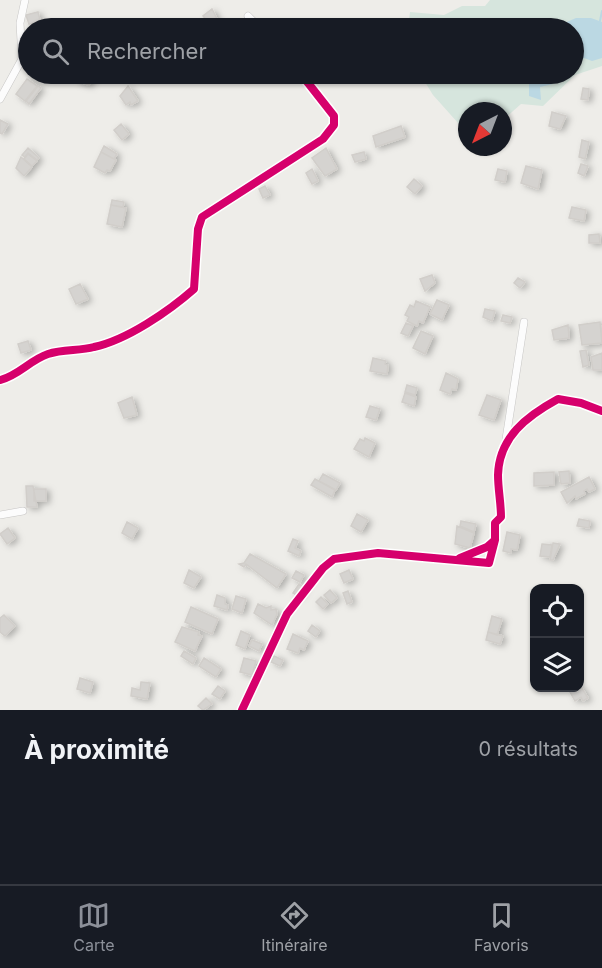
<!DOCTYPE html>
<html lang="fr">
<head>
<meta charset="utf-8">
<style>
  :root { --surface:#171b24; --page:#20242c; --text:#f1f3f6; --muted:#9ea1a6; --line:#363941; --accent:#8c9099 }
  body { margin:0; font-family:Inter,sans-serif; background:var(--page); color:var(--text) }
  .controls { position:absolute; right:18px; bottom:18px; display:grid; overflow:hidden; border-radius:12px; box-shadow:0 2px 4px #0004 }
  .controls button { width:54px; height:54px; display:grid; place-items:center; padding:0; border:0; border-bottom:2px solid var(--line); background:var(--surface); color:var(--text); font:30px sans-serif }
  .compass { position:absolute; left:458px; top:102px; width:54px; height:54px; border-radius:50%; background:var(--surface); box-shadow:0 2px 4px #0004; rotate:222deg }
  .list { margin:0; padding:0; list-style:none }
  h2 { display:flex; justify-content:space-between; align-items:center; height:78px; margin:0; padding:0 24px; font-size:26px }
  h2 small { font-size:20px; font-weight:400; color:var(--muted) }
  .icon { flex:none; width:33px; height:33px; fill:none; stroke:currentColor; stroke-width:2; stroke-linecap:round; stroke-linejoin:round }
  .map { position:relative; flex:none; width:602px; height:710px; overflow:hidden }
  .search { position:absolute; background:var(--surface); box-shadow:0 2px 4px #0004; left:18px; right:18px; top:18px; height:66px; display:flex; align-items:center; gap:15px; box-sizing:border-box; padding:0 21px; border-radius:33px; color:var(--muted); font-size:22px }
  .sheet { height:174px; background:var(--surface) }
  nav { display:flex; justify-content:space-around; align-items:center; box-sizing:border-box; height:84px; border-top:2px solid var(--line); background:var(--surface); font-size:16px; color:var(--muted) }
  nav a { display:grid; justify-items:center; gap:3px }
  nav .on { color:var(--accent) }
  .map>svg:first-child { display:block }
  .wetland { fill:#d6e5dd }
  .water { fill:#bbd8e3 }
  .lines { fill:none; stroke-linecap:round; stroke-linejoin:round }
  .stream { stroke:#bbd8e3; stroke-width:2 }
  .building { fill:#d5d3d0; stroke:#d1ceca; stroke-width:1.5; filter:url(#shadow) }
  .street-casing { stroke:#c7c6c5; stroke-width:8 }
  .street { stroke:#fcfcfc; stroke-width:7 }
  .cycleway-casing { stroke:#fff; stroke-width:11 }
  .cycleway { stroke:#d6006c; stroke-width:8 }
</style>
</head>
<body>
<div class="map">
<svg width="602" height="710" viewBox="0 0 602 710">
  <defs>
    <filter id="shadow"><feDropShadow dx="3.5" dy="2" stdDeviation="3" flood-color="#0004"/></filter>
  </defs>
  <rect width="100%" height="100%" fill="#eeede9"/>
  <path class="wetland" d="M490,0H602V66L575,75L543,106L521,104L503,120V111H467V133L433,95L420,74H574V28H408L410,12L444,15L462,6H485Z"/>
  <path class="water" d="M576,18H591L602,22V58L592,61L584,58L574,71V28H553Z
    M529,74H549L553,84L540,87L541,100L529,96Z"/>
  <g class="lines">
    <path class="stream" d="M600,21L602,11"/>
  </g>
  <path class="building" d="M212,9L217,19L210,25L203,16Z
    M38,12L40,21L29,24L26,15Z
    M79,74H93L89,85L77,81Z
    M27,79L37,86L25,101L16,94Z
    M38,86L41,88L29,104L26,101Z
    M128,86L138,101L131,105L130,102L126,105L120,96Z
    M583,88L589,89L588,100L581,99Z
    M552,112L566,116L560,129L549,126Z
    M0,120L8,124L2,134L0,133Z
    M121,124L129,134L122,140L114,130Z
    M401,126L405,137L376,147L373,136Z
    M582,140L589,142L585,159L579,157Z
    M104,146L117,154L114,159L101,152Z
    M28,148L39,158L37,160L28,153L25,157L22,155Z
    M326,148L337,169L325,176L312,158Z
    M101,152L116,160L110,171L107,170L105,173L94,167Z
    M364,152L366,159L355,162L352,155Z
    M28,154L37,161L32,166L24,159Z
    M21,157L32,167L24,176L16,168Z
    M581,164L588,166L584,176L578,173Z
    M526,166L542,170L538,189L521,183Z
    M312,169L318,181L312,184L306,173Z
    M498,169L507,171L505,182L495,180Z
    M414,179L422,186L415,194L407,187Z
    M265,186L270,195L263,198L259,189Z
    M112,200L124,202L123,207L111,205Z
    M111,205L126,208L122,227L107,224Z
    M572,207L586,210L584,221L569,218Z
    M599,234L600,243H589V235Z
    M432,275L435,283L425,291L420,279Z
    M518,278L525,282L520,288L514,283Z
    M80,284L88,299L76,304L69,289Z
    M437,300L449,305L442,320L430,314Z
    M416,301L430,307L423,323L419,321L417,326L407,321L409,317L405,315L410,305L414,307Z
    M485,309L495,311L492,321L483,317Z
    M503,315L512,317L510,323L501,321Z
    M600,322L602,343L582,345L579,325Z
    M406,323L413,326L408,336L401,333Z
    M568,325L569,338L554,340L552,330Z
    M421,331L433,336L425,354L413,348Z
    M28,341L31,350L21,353L18,344Z
    M586,350L589,365L583,367L580,351Z
    M602,353V370H593L591,357Z
    M373,358L386,361L385,364L388,365L387,374L370,371Z
    M446,373L458,379L456,390L452,389L450,394L440,390Z
    M407,385L417,388L415,395L405,392Z
    M405,393L416,397L414,406L402,402Z
    M487,395L501,400L494,420L479,415Z
    M132,397L137,415L124,418L118,403Z
    M370,406L380,409L376,420L366,417Z
    M365,438L375,443L369,457L354,449L360,439L364,441Z
    M569,471L570,483L561,484L559,472Z
    M554,472V485L534,486V473Z
    M323,474L340,483L336,490L319,481Z
    M589,477L595,489L589,492L587,489L584,491L585,494L576,499L575,496L567,503L561,492Z
    M315,479L335,490L332,497L311,485Z
    M26,486H33L37,507H27Z
    M34,489H46V501H34Z
    M357,514L368,520L361,532L351,526Z
    M579,519L590,521L589,528L577,526Z
    M461,521L476,524L474,532L460,526Z
    M127,522L138,528L132,539L122,533Z
    M457,526L474,533L470,548L455,544Z
    M8,528L15,538L7,544L0,534Z
    M507,532L520,535L517,550L511,549V553L503,551Z
    M293,539L298,541L295,548L301,551L299,556L288,551Z
    M553,543L560,544L553,560H550Z
    M542,544L552,545L550,557L540,556Z
    M250,554L286,574L277,588L246,564L244,567L239,564L244,563Z
    M189,570L201,577L194,588L184,583Z
    M349,570L353,579L344,583L340,574Z
    M296,571L304,575L300,582L292,578Z
    M299,584L304,587L298,596L293,593Z
    M330,590L337,598L331,603L324,595Z
    M348,591L352,602L347,604L343,593Z
    M217,595L225,598V604L228,605L227,610L214,606Z
    M236,596L246,599L242,613L232,609Z
    M321,597L328,604L323,609L316,602Z
    M258,604L266,608L271,606V610L276,609L277,614L272,625L254,613Z
    M191,607L218,619L212,634L185,622Z
    M4,615L15,626L5,636L0,632V618Z
    M492,616L502,619L497,635L488,632Z
    M312,625L320,631L316,637L308,631Z
    M182,627L199,632L198,635L202,636L195,651L175,642Z
    M241,631L250,635L245,649L236,645Z
    M488,632L503,636L500,644L486,640Z
    M293,634L308,641L304,650L300,648L298,653L287,649Z
    M252,640L262,644L259,651L249,646Z
    M184,651L196,658L193,664L181,656Z
    M274,656L283,660L280,666L271,662Z
    M204,658L221,669L216,677L199,666Z
    M244,658L256,661L252,675L240,672Z
    M80,678L93,682L90,693L77,689Z
    M141,682L150,683L147,699L131,696L132,688L140,690Z
    M580,685L588,698L583,701L581,697L575,701L570,692Z
    M218,686L225,691L220,699L212,694Z
    M206,698L212,704L203,710L198,706Z"/>
  <g class="lines">
    <defs>
      <path id="street" d="M248,16L260,28
        M0,99L22,59L20,23L25,0
        M0,380C18,376 30,360 48,354C63,349 80,351 94,347C127,340 169,311 194,289L198,229L202,217L323,139L334,125V116L301,74
        M506,439L524,322
        M0,515L23,511
        M460,558L487,547L495,540V523L501,517C501,503 498,489 498,475C499,437 527,416 558,399L581,403L602,411
        M242,710L287,614L323,568L334,559L378,553L489,563L495,540"/>
    </defs>
    <use href="#street" class="street-casing"/>
    <use href="#street" class="street"/>
    <defs>
      <path id="cycleway" d="M0,380C18,376 30,360 48,354C63,349 80,351 94,347C127,340 169,311 194,289L198,229L202,217L323,139L334,125V116L301,74
        M460,558L487,547L495,540V523L501,517C501,503 498,489 498,475C499,437 527,416 558,399L581,403L602,411
        M242,710L287,614L323,568L334,559L378,553L489,563L495,540"/>
    </defs>
    <use href="#cycleway" class="cycleway-casing"/>
    <use href="#cycleway" class="cycleway"/>
  </g>
</svg>
<div class="controls">
<button><svg class="icon" aria-label="locate" viewBox="0 0 24 24"><circle cx="12" cy="12" r="6"/><path d="M12 2v4M12 18v4M2 12h4M18 12h4"/></svg></button>
<button><svg class="icon" aria-label="layers" viewBox="0 0 24 24"><path d="M12 4l9 5-9 5-9-5zM3 14l9 5 9-5"/></svg></button>
</div>
<svg class="compass" viewBox="-18 -18 36 36"><path d="M0-13l5 13h-10z" fill="#e53935"/><path d="M0 13l5-13h-10z" fill="#9ea1a6"/></svg>
<div class="search"><svg class="icon" aria-label="search" viewBox="0 0 24 24"><circle cx="10" cy="10" r="6"/><path d="M15 15l6 6"/></svg>Rechercher</div>
</div>
<section class="sheet">
<h2>À proximité<small>0 résultats</small></h2>
<ul class="list">
</ul>
</section>
<nav>
<a class="on"><svg class="icon" aria-label="map" viewBox="0 0 24 24"><path d="M3 6l6-2 6 2 6-2v14l-6 2-6-2-6 2zM9 4v14M15 6v14"/></svg>Carte</a>
<a><svg class="icon" aria-label="directions" viewBox="0 0 24 24"><path d="M12 3l9 9-9 9-9-9zM9 14v-3h6M13 9l2 2-2 2"/></svg>Itinéraire</a>
<a><svg class="icon" aria-label="saved" viewBox="0 0 24 24"><path d="M7 4h10v16l-5-4-5 4z"/></svg>Favoris</a>
</nav>
</body>
</html>
